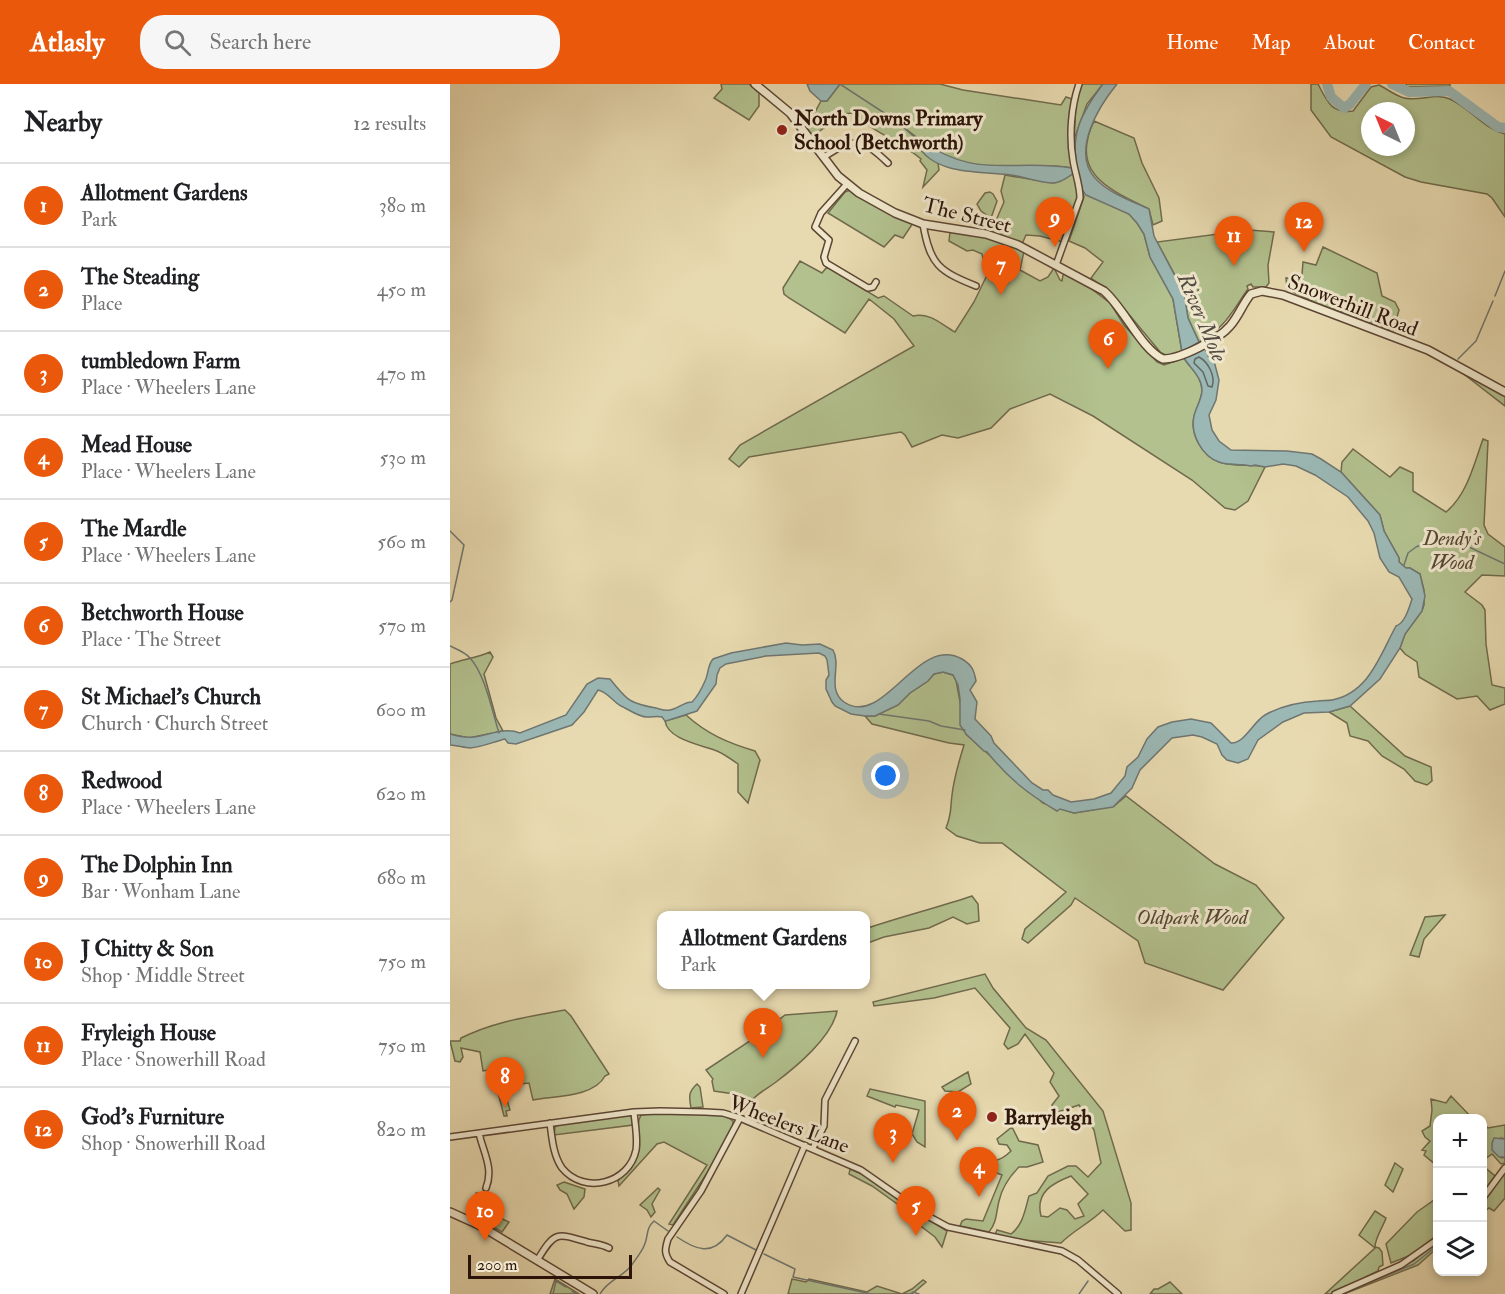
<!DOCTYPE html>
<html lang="en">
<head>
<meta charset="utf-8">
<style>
  :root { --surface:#fff; --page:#f6f6f6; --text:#202124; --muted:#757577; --line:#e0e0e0; --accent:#ea580c }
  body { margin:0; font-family:"IM FELL Double Pica",serif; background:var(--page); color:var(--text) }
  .controls { position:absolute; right:18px; bottom:18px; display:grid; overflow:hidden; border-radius:12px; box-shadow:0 3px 9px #0003 }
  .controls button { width:54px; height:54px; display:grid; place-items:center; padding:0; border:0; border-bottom:2px solid var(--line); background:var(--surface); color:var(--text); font:30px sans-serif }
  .compass { position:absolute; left:911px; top:18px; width:54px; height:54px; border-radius:50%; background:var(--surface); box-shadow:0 3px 9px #0003; rotate:317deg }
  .scale { position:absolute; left:18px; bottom:15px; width:164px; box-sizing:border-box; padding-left:6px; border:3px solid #2d140a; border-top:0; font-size:16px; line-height:21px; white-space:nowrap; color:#2d140a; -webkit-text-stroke:4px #f0e7cc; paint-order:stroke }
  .you { position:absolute; left:436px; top:692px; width:21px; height:21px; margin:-15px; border:4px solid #fff; border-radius:50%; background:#1a73e8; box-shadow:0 0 0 9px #1a73e833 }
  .badge { display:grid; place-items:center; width:39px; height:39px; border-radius:50%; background:var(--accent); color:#fff; font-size:20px; font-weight:700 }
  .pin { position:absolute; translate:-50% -50px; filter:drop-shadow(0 2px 3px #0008) }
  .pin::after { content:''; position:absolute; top:32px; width:21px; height:18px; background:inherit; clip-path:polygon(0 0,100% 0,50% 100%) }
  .popup { position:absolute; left:207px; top:827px; width:213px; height:78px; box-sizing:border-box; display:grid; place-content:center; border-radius:12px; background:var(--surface); filter:drop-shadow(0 2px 4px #0005); font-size:20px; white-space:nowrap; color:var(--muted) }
  .popup b { font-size:22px; color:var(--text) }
  .popup::after { content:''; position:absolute; left:50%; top:100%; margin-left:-12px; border:12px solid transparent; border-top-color:var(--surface) }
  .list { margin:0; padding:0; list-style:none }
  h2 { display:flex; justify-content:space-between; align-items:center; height:78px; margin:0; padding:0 24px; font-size:26px }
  h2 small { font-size:20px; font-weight:400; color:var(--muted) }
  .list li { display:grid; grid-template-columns:39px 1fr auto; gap:18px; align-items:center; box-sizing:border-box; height:84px; padding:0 24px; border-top:2px solid var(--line) }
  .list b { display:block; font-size:22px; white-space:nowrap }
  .list p { margin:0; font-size:20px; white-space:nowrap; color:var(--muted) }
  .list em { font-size:20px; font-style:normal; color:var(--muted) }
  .icon { flex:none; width:33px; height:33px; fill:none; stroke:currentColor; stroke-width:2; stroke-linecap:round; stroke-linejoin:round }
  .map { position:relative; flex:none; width:1055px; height:1210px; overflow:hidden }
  header { display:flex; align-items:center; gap:36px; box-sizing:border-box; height:84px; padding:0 30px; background:var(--accent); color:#fff }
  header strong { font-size:28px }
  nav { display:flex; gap:33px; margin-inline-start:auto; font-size:21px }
  .search { width:420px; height:54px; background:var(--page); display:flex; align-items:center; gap:15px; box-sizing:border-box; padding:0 21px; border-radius:24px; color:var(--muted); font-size:22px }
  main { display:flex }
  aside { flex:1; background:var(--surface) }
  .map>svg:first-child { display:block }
  .green { fill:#b2c18e; stroke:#706a4c; stroke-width:1.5; fill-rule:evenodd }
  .water { fill:#9bb8b5; stroke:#6f7671; stroke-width:1.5 }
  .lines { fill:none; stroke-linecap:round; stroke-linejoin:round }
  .shore { stroke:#646660; stroke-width:1.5 }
  .stream { stroke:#6f7671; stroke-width:1.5 }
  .river { stroke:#9bb8b5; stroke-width:10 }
  .minor-casing { stroke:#5c4634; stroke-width:8 }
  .tertiary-casing { stroke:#5c4634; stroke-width:10 }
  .minor { stroke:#f0e7cc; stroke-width:5 }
  .tertiary { stroke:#f0e7cc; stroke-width:7 }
  .poi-dot { fill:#8f2418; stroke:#f0e7cc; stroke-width:2 }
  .labels { text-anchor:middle; stroke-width:6; stroke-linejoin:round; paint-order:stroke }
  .poi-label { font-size:21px; font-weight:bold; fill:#2d140a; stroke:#f0e7cc; text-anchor:start }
  .street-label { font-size:21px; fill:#2d140a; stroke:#f0e7cc }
  .park-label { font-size:21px; font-style:italic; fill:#554832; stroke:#f0e7cc }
  .water-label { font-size:22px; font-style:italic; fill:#544d46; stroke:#f0e7cc }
</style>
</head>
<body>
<header>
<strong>Atlasly</strong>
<div class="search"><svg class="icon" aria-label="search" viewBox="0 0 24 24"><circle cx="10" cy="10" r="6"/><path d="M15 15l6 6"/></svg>Search here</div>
<nav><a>Home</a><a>Map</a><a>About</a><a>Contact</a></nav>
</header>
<main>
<aside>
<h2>Nearby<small>12 results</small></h2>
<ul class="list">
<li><span class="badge">1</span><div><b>Allotment Gardens</b><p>Park</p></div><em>380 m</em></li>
<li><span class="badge">2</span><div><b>The Steading</b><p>Place</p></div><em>450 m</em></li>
<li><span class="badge">3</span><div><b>tumbledown Farm</b><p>Place · Wheelers Lane</p></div><em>470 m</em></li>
<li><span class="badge">4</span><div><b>Mead House</b><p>Place · Wheelers Lane</p></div><em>530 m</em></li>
<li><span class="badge">5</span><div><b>The Mardle</b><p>Place · Wheelers Lane</p></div><em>560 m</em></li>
<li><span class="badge">6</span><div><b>Betchworth House</b><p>Place · The Street</p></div><em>570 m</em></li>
<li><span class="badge">7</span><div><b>St Michael's Church</b><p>Church · Church Street</p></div><em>600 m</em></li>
<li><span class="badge">8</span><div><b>Redwood</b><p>Place · Wheelers Lane</p></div><em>620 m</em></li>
<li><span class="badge">9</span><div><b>The Dolphin Inn</b><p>Bar · Wonham Lane</p></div><em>680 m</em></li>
<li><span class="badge">10</span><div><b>J Chitty &amp; Son</b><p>Shop · Middle Street</p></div><em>750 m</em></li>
<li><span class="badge">11</span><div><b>Fryleigh House</b><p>Place · Snowerhill Road</p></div><em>750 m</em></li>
<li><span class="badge">12</span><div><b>God's Furniture</b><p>Shop · Snowerhill Road</p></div><em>820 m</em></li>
</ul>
</aside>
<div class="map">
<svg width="1055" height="1210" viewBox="0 0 1055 1210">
  <rect width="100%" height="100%" fill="#e8dab0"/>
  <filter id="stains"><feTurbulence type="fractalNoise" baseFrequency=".00333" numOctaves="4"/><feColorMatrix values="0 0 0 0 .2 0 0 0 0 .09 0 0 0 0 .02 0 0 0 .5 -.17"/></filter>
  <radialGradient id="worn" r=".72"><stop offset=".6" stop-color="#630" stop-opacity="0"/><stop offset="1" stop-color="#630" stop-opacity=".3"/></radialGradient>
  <path class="green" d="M271,0H299L309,9V22L299,36L264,14L272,5Z
    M390,0H490L513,6L611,21L616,13L622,15L620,47L622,84C583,77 541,89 502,75C485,69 470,56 456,45L468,56L467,60C472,70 480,74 488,79L489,86L473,103L477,86L470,77L471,75C450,57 421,47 402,29L393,30L363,52L353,40L365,28L371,17H377Z
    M631,0H653L637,20L624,55L626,17Z
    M861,0H868C877,17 881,30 903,27L921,3L929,1C937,5 946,12 954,14C970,18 985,8 1000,15C1021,25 1033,44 1055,50V133L1042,114L1037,110L971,98L955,93L881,53L861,26ZM920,27H956V63H920Z
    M956,0H1000V2L956,3Z
    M644,37L684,54L692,79L709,114L712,137L703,141L699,125C658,105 619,89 644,37Z
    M624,89L628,111L613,158L590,152L576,151L572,160L541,148L554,118L551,107L555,91L604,99Z
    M400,106L463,139L453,154L445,151L434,163L378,129L395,108Z
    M540,108L543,110L547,117L541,134L531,127L527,120L535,109Z
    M633,108L679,130L687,139L694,150L700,173L723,215L732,268L719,272L711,269L662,210L641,194L653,178L635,164L619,157L634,113Z
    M799,146L824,148L818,181L819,199L816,203H803L801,200L797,202L798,205C781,229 776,243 749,258L738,234L734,208L707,158Z
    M502,147L540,154L574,167L570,186L590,197L598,193L604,184L610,196L612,197L613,191L615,190L644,204L643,206L660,219L674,241L707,278L714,281L734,274C740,284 752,293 752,306C752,315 746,324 744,333C740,350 752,372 769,378C784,383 801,380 815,383L798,417L785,426L775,424L742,396L643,332L600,310L560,325L541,344L508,354L492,351L462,363L455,351L451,348L299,373L289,383L279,375L290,361L464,262L444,235L419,215L395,249L339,214L334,210L333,204L350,177L372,189L377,183L428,214L434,212L463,232C479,228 491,240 505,248L524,218L539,187L535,183L532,170L523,166L517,167L499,157L500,148Z
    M873,163L927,189L932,212L945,218L949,226L943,247L866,219L837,205L836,194L850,196L852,191L853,178L866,181Z
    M1011,287L1051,309L1055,313V322L1011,288Z
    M1033,355L1038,357L1034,441L1038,450L1055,463V492L1032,491L1015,508L1032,521L1035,526L1036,560L1042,601L1055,604V620L1040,626L1027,612L1007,615L969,593L967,578L955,570L950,564L955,550L972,527L974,521V506L970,490L960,484H956L949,478V474L934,447L930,431L891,388L892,378L903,365L940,393L950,383L963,389V407L996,428C1017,411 1024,380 1033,355Z
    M40,568L43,573L34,590L46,634L53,647L19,654L0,650V580C14,575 26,574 40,568Z
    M493,588L503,591L506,596L516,650L593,719L624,729L664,722L676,712L765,780L806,801L834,834L773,906L695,879L688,857L625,814L621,821L578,859L572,855L575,845L616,808L552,759H530L507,752L496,744C502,729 500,726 502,711C504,694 509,677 514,661L499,659L422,640L415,632H425L448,621L460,609L478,597L484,590Z
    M900,622L955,672L981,683L982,697L977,701L965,697L954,685L932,672L918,657L900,652L897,639L879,628Z
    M236,631C257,650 278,659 305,667L310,676L298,719L288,708V680C281,675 274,670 267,667C252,661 218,656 215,637Z
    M522,812L528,820L529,837L517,840L503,833L479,844L434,853L415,860V845C450,833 486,824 522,812Z
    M995,831L974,855L969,873L960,871L975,833Z
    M535,890L543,904L576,944L596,956L653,1027L681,1119V1146L675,1147L653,1126C640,1139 624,1146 611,1159L572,1156L545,1151L547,1146L561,1150C573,1141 575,1126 579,1112L587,1109L598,1092L618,1082H626L638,1093L651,1079L644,1046L629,1021L605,1029L602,1021L609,1012L600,998L604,989L575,950L568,960L558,965L554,960L560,944L525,904L484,914L424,922L423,918ZM621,1092L638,1110L628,1120L634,1132L625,1135L617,1126L610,1124L598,1133L591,1132C585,1108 603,1099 621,1092Z
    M115,926L121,932L159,990L155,992C144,1013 105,1012 83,1016L79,999L61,1001L58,983L33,987L30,968L11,964L13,973L10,978L5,977L0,957H10L11,954C45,937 78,933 115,926Z
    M387,927C382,953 346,983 326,998C318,1004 310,1008 303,1015L291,1011L264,1007L262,997L263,995L256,986L309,951L335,931Z
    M518,988L521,1000L508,1008L495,1007L492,1003Z
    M247,1000L250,1003L253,1023L241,1024C239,1013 238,1008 247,1000Z
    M46,1001L53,1002L60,1026L56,1027L57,1032H54Z
    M420,1005L475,1017V1063L467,1058L462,1050L469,1026L446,1021L445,1023L417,1012Z
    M1001,1012L1022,1034L1025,1033L1027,1034H988L987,1079L985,1080L974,1071L976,1067L972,1066L980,1057L975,1053L972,1047L980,1042L982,1026L981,1015L996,1019Z
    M212,1028C229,1029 272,1026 283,1037V1041L261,1083L223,1141L219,1140L257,1081L214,1058L207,1060L169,1102L168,1097C176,1086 187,1079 189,1065C191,1053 185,1041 191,1031Z
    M180,1031L182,1032L183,1041L104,1051L105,1043L109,1040Z
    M1032,1039L1038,1044L1055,1041V1055L1051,1054L1046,1069L1052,1074L1055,1073V1079L1051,1080L1042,1070L1035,1075L1033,1073Z
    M562,1043L569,1057L588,1061L593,1078L577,1083H569C560,1092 552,1104 549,1117C546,1129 547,1138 539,1148L510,1142L512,1137L516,1135L533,1137L552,1091L531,1083L513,1086L516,1076C535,1075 545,1083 561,1067L557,1061L549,1060L547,1055Z
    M945,1079L953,1085L943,1108L935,1101Z
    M1032,1081L1045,1092L1033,1109H1032Z
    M400,1085L425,1096L465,1126L467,1129L464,1132L422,1102L399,1090Z
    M1055,1088V1114L1044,1127L1039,1124L1033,1129L1032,1119Z
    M114,1098L135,1105L134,1113L124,1125L117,1110L110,1106L107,1101Z
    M208,1104L210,1106L202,1120L205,1128L201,1133L197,1126L190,1121Z
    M26,1109H30L36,1121L40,1122L44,1119L47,1120L44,1131L59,1138L52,1148L40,1141L43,1138L30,1134L31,1137L22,1133Z
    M987,1114V1151L961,1171L941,1179L936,1160L967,1128Z
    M925,1127L936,1134C933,1143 925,1154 925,1163L929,1164L932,1168L933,1181L929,1183L928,1187L881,1210H875L925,1164L909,1151Z
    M472,1132L497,1147L492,1163L485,1153L468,1140Z
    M987,1158V1164L968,1181L894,1210H889L963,1177Z
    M105,1195L129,1210H100Z
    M342,1195L356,1198L359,1195L417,1208L427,1202L452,1210L462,1205L473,1196L476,1198L462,1210H338Z
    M720,1198L732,1210H700L704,1205H708Z"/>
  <path class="water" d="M357,0H390L377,17H371L360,7Z
    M653,0H667C649,22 621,67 645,94C658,109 682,117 699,125L704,152L734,209L738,234L749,258L732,268L723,215L700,173L694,150L687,139L679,130L636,111C630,105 629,97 628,89C619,52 631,29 653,0Z
    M470,55C525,97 562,74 622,84L624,89C618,93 611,99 603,99C590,99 575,93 561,91C531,87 484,92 467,60Z
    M755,263L758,272L764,277L769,296L766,316L759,331L762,346L769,357L781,366L837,367L862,370L871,375L891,388L930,431L934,447L949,474V478L956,484H960L970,490L975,512L972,527L955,550L950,564L930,595L900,622L879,628L854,629L833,638L808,656L798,675L788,679L777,676L772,671L767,660L752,653L743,651L722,654L690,686L682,704L663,723L624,729L610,725L607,727C578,710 559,695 537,668L534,667L516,650L510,641V615L508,601L503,591L493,588L484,590L478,597L460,609L448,621L425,632H415L401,630L385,622L382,618L376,605V596L379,591L377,576L375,572L369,569L316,572L276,580L270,584L267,591L266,600L247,627L219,636L215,637L212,633C207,632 203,633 198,633C190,634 178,625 171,622C163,618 158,608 148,606L134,628L122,641L66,660L58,659L55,655C43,658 32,663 20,664C14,664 7,661 0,661V650C7,652 16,654 24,653C40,651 53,643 70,649L116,631L137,600L148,594L160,595C177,615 177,619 206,624C210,625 215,627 220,626C228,625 233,618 242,618C247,613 252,604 255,597C259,589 257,582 263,575L281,569L336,559L352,561L370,560L383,566C392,582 376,605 394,618C434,645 467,550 512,575C522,581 524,586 526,597L520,606L527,618L525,635L541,652L544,659L582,699L593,706H598L603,711L621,718L644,715L661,709L675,692L677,683L688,673L697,655L708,643L722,638L741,635L761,639L781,659C794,660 803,638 815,631C831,622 849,618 868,617C872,616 877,617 882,616C919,609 930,571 946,542C955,539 959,524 962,515L949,493L939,488L930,474L924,449L918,437L898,413L865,391L846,382L833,380L815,383L805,381L801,382C791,379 779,382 769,378C752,372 740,350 744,332C746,323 752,315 752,306C752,293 740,284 734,274Z
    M1044,1054L1055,1055V1073H1049L1042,1066V1059Z"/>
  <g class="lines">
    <path class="shore" d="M749,273C758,278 766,292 762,303L758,302L753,288L744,279L745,275Z"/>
    <path class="stream" d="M390,0L445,36L469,57
      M1045,212L1055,187
      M1008,275L1026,257L1043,217
      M0,447L14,461L2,516L0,518
      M954,481L958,469L966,463L977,458L1000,454L1055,480
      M0,562C6,565 15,568 20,574C35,590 42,627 49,649
      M429,630L479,637L491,642L515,646
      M227,1153C246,1166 262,1172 277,1151L306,1166
      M314,1170L345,1185L343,1193L421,1210
      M904,1205L964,1180L988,1161
      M122,1207L127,1210
      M702,1209V1210
      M103,1210L106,1197L116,1203
      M150,1210C158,1196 171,1194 181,1182C185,1176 191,1169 194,1162C199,1152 195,1145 204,1137L218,1147
      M460,1210L463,1208L469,1210
      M629,1210L638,1197"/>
    <path class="river" d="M877,0L881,13L894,24L900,20L916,0
      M942,0L959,8L999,7L1048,43L1055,44"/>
    <defs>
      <path id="minor" d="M374,73C404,53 412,54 438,79
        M397,100L371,129L365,143L379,156L374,173L376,179L418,204L423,203L426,198
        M473,140C480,181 489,187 526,202
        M606,181L630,114C630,101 625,89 623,76C619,52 621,23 629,0
        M100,1039C102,1054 103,1071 112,1084C134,1111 179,1100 186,1066C188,1055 185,1040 184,1028
        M29,1049C33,1068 44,1084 36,1104
        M0,1053L184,1028L210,1027L255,1028L273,1029L290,1034L411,1086L474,1130L498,1143L612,1167L628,1176L668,1210
        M363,1064L374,1042L375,1016L405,957
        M1032,1115L1055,1084
        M88,1175C105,1147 107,1149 137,1158C145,1160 152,1160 159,1164
        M274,1210L220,1178C214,1169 215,1165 218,1155L251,1107L290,1034
        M291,1210L355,1061
        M885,1210L951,1181L988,1155"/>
      <path id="tertiary" d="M305,0L340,29L388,92L409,109L445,129L473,140L536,150L568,161L654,207C674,224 691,265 713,275C731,275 769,255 780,242C789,232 793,219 801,210L812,207L833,211L978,266L1055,308
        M0,1128L29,1141L143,1210"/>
    </defs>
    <use href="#minor" class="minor-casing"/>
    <use href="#tertiary" class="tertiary-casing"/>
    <use href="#minor" class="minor"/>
    <use href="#tertiary" class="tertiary"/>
  </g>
  <g class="poi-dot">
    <circle cx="332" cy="46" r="6"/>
    <circle cx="542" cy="1033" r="6"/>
  </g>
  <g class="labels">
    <g class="poi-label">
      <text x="344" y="41">North Downs Primary<tspan x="344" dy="24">School (Betchworth)</tspan></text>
      <text x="554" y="1040">Barryleigh</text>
    </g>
    <g class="street-label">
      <text transform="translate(517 131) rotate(14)" y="7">The Street</text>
      <text transform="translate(903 221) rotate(21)" y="7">Snowerhill Road</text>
      <text transform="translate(339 1040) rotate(21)" y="7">Wheelers Lane</text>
    </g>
    <g class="park-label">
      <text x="1002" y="461">Dendy's<tspan x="1002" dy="24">Wood</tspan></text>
      <text x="742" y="840">Oldpark Wood</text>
    </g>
    <g class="water-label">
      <text transform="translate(753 233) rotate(67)" y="8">River Mole</text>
    </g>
  </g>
  <rect width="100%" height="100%" filter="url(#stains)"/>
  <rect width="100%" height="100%" fill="url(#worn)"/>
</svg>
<div class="controls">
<button>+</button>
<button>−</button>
<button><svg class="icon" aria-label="layers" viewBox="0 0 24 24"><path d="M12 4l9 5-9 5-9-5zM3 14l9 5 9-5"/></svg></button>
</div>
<svg class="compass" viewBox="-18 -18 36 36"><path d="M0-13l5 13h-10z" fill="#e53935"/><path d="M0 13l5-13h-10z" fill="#757577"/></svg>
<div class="scale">200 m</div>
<div class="you"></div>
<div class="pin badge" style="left:313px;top:974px">1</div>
<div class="popup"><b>Allotment Gardens</b>Park</div>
<div class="pin badge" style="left:507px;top:1057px">2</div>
<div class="pin badge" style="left:443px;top:1079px">3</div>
<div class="pin badge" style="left:529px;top:1113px">4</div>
<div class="pin badge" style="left:466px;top:1152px">5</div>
<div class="pin badge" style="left:658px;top:285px">6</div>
<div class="pin badge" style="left:551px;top:211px">7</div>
<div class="pin badge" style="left:55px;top:1023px">8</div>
<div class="pin badge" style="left:605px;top:163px">9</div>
<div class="pin badge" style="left:35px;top:1157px">10</div>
<div class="pin badge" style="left:784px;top:182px">11</div>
<div class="pin badge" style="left:854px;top:168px">12</div>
</div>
</main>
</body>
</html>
